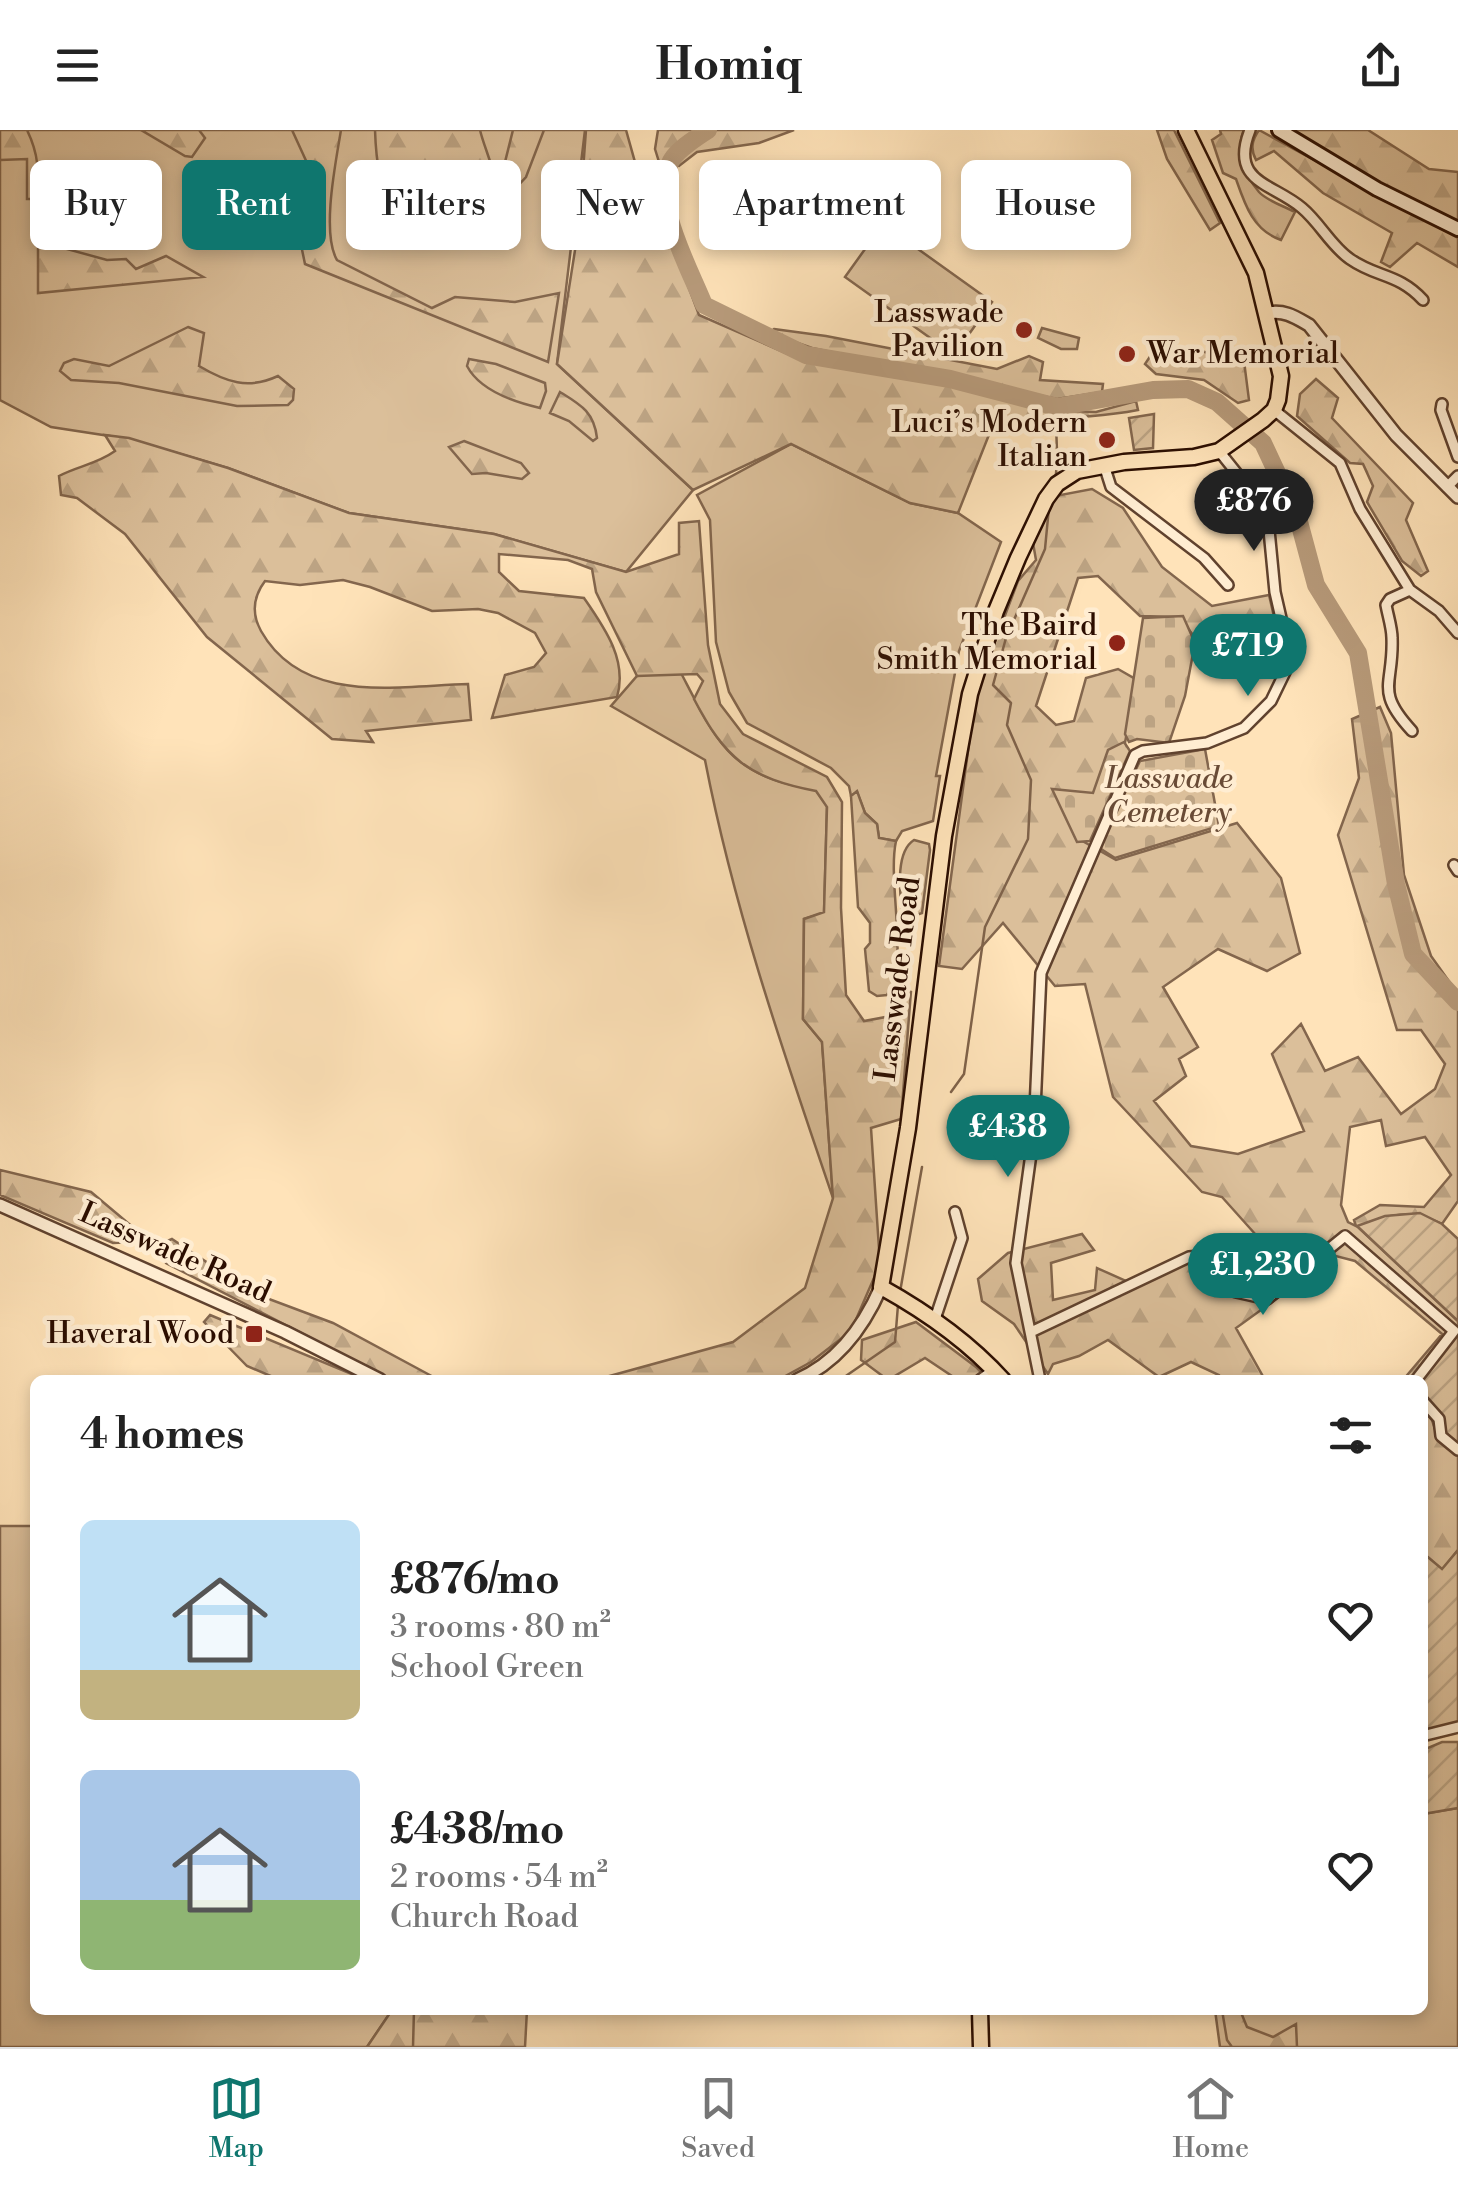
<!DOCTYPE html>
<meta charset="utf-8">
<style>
:root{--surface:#fff;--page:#f6f6f6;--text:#222;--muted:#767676;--line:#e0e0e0;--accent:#0f766e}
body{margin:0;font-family:"Libre Bodoni",serif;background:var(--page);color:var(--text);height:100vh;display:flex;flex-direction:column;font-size:38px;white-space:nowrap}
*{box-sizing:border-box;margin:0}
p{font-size:32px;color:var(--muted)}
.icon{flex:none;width:55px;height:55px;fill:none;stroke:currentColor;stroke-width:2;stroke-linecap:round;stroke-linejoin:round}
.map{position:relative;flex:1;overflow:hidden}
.details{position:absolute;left:30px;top:1245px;width:1398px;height:640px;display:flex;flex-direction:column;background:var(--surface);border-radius:15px;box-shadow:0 5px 15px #0003}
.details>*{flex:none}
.top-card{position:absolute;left:30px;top:30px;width:1400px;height:90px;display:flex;gap:20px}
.price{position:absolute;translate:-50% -85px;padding:0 22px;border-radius:35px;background:var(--accent);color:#fff;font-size:32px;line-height:65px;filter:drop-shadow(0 2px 5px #0008)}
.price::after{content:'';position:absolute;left:50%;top:60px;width:30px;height:22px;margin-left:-15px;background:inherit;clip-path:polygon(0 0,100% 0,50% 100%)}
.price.selected{background:#222;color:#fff}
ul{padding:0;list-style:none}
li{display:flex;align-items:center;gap:30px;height:250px;padding:0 50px}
li span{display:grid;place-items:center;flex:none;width:280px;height:200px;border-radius:15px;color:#555}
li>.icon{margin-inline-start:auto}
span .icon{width:120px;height:120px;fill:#fffc;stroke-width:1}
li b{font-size:42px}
h2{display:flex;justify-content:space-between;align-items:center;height:120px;padding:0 50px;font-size:42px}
.tag{padding:0 35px;border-radius:15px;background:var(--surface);box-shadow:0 5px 15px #0003;font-size:35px;line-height:90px}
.tag.selected{background:var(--accent);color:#fff}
header{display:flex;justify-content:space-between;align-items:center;height:130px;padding:0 50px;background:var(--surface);font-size:45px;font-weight:800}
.tabs{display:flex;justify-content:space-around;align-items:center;height:140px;border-top:2px solid var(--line);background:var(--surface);font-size:28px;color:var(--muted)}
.tabs a{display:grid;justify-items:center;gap:5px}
.tabs .selected{color:var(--accent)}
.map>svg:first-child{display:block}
.green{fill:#dbbf9a;stroke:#83664d;stroke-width:2.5}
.forest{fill:url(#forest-firs);stroke:#83664d;stroke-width:2.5;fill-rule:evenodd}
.cemetery{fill:url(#cemetery-stones);stroke:#83664d;stroke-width:2.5}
.garden{fill:url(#garden-furrows);stroke:#83664d;stroke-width:2.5}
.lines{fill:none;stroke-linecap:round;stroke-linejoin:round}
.stream{stroke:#7f6249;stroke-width:2.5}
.river{stroke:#b79a7a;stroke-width:18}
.minor-casing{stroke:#60422e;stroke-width:14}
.tertiary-casing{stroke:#60422e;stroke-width:16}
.secondary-casing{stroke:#2b0d00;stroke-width:18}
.primary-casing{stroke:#2b0d00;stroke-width:19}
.minor{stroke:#ffedd2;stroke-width:9}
.tertiary{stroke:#ffedd2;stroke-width:11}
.secondary{stroke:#ffedd2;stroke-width:12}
.primary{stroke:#ffe3b9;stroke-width:14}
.poi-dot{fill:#8f2418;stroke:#ffedd2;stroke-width:4}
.labels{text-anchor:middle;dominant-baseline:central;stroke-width:9;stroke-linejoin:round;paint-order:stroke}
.poi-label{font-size:30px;fill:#2b0d00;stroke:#ffedd2;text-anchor:end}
.park-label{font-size:30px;font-style:italic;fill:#694b36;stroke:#ffedd2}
.street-label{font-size:30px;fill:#2b0d00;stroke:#ffedd2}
</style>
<header><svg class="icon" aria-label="menu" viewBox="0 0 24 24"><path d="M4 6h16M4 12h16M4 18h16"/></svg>Homiq<svg class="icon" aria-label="share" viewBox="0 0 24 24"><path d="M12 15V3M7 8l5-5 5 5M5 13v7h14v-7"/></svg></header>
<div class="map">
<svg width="1458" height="1917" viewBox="0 0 1458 1917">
<defs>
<pattern id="forest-firs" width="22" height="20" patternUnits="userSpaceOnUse" patternTransform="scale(2.5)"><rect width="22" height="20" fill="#dbbf9a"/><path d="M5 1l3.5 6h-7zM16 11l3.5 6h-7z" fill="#bca383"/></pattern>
<pattern id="cemetery-stones" width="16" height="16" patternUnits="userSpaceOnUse" patternTransform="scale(2.5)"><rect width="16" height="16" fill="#dbbf9a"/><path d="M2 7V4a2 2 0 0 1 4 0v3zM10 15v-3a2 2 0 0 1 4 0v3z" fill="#bca383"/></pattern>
<pattern id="garden-furrows" width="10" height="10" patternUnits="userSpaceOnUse" patternTransform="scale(2.5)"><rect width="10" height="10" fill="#dbbf9a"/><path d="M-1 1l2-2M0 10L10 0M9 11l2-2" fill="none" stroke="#bca383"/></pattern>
</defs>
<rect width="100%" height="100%" fill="#ffe3b9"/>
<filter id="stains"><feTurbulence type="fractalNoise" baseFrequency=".002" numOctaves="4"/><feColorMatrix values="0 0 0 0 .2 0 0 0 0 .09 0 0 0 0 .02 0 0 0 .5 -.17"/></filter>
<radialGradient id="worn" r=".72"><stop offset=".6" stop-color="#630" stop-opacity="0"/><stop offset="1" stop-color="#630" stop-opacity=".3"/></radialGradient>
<path class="green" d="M0,0H585L557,234L693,360L626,442L494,404L349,383L228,338L129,309L51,297L0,270Z
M883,94L992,172L954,225L845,147Z
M1042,198L1079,208L1077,219H1061L1038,208Z
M791,314L910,373L958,383L1001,412L959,521L936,646H940L933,691L902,701L896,711L879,708L877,694L865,683L857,662L851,666L849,656L831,638L747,593L729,562L716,512L710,390L697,365Z
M657,543H681C719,616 730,645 816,660L827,676L824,783L804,789L803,889L822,912L833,1068C784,924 734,780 705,630L611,576L637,546Z
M914,710L929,714L930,720L922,783L913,786L903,798C902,774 892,724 914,710Z
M0,1396H35V1880H392L367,1917H0Z
M1458,1678V1917H1220L1215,1880H1422L1423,1684Z"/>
<path class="forest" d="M0,0H27C39,25 39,41 36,69H27V29L0,30Z
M141,0H199L205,8L192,27L185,26Z
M292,0H341C336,31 321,103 337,130L432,178L455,167L515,172L559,163L548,232L305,134L300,110L308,35Z
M375,0H480C485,22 502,52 494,75C481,110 443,120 413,103C406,100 399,96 395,89C380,61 376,31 375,0Z
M513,0H544L526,47L511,63L504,61L501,48Z
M586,0H626L635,32L644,41L659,32L655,19L658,0H794L759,13L697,22L679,36L659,32C658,85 681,136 699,185L804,231L943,253L1042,280L1096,282L1136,271L1138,280C1090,289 1042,288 994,292L958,383L910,373L791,314L693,360L557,234L579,95Z
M1157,0H1174L1220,93L1210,100L1167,29Z
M1220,0H1244C1235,21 1244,44 1259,62C1267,71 1284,76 1295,82L1281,110C1253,100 1245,75 1236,49L1223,43L1212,10L1221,4Z
M1259,0L1458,108V137L1417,113L1390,137L1381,132L1392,103L1323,63L1274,21L1256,30C1250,19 1252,10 1259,0Z
M1292,0H1368L1429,39L1458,42V92L1384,56Z
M38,111L107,130L126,129L136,139L166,126L203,147L38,163Z
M188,197L204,203L199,236C226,252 248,260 278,246L294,259L293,270L288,275L237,276L119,253L71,250L60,241L64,233L74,229L109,236Z
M774,199L826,206L997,239L1029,226L1043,232L1040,250L1103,254L1102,262L1057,269L812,218L769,203Z
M1196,220L1244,231L1249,270L1238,273L1204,250L1156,244L1145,234L1151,225L1182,228Z
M469,229L496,234L545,253L546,261L540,278C514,272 480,261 467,236Z
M1316,249L1338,268L1332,288L1413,373L1406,390L1428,441L1421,446L1402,431L1367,372L1373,356L1363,334L1350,333L1297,286L1300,264Z
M560,262C581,275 594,282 597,308L593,311L569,291L550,283Z
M105,305L129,308L228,338L349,383L494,404L626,442L679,424V393L699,391L708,515L720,574L743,604L827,647L842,672L841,778L846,865L864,891L896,885L911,861L901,989L871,998L880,1134L851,1201L811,1232L778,1250H595L733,1212L805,1158L833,1068L822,912L803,889L804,789L824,782L827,677L816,661C749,648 725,629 694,569L703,551L697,544L637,546L596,462L592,439L568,430L499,424V442L519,461L584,468C604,497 628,530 617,567L492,588L505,545L534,537L546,523L535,503L498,483L478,479L432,481L370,457L343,450L300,455L265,451C253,467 251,483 261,501C303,575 395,556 468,554L471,590L366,601L373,612L332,609L207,507L125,404L77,368L61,365L59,346C78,336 97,334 115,321Z
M464,311L521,333L529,343L522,349L486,343L472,344L449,317Z
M1092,359L1123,378L1162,437L1212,476L1269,465L1278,504L1248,541L1233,532L1219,500L1193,505L1179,487L1140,486L1098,446L1078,448L1036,576L1056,595L1074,591L1086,548L1118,539L1137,550L1123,623L1079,709L1116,730L1237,693L1281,748L1300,823L1267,841L1218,819L1163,857L1198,917L1179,929L1186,946L1154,971L1191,1016L1238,1024L1304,1001L1272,924L1301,894L1325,941L1358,927L1401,984L1435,959L1445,934L1421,900H1397L1338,705L1359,648L1352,589L1380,577L1391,603L1404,745L1431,826L1458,864V1071L1442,1094C1411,1079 1389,1083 1358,1097L1458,1191V1203L1422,1250H1403L1442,1204L1355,1131L1336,1126L1236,1198L1265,1250H1220L1219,1245L1191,1232L1159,1247L1108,1210L1079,1226L1053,1234L1048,1244L1014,1194L982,1171L978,1149L1008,1123L1082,1104L1094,1120L1051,1133L1053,1170L1095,1160L1097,1138L1128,1152L1187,1127L1202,1137L1222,1121L1256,1105L1222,1067L1202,1062L1113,967L1085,854L1055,856L1003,793L962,839L939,836L976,562L1018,451L1036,430L1033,413L1055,366ZM1381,990L1386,1016L1425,1007L1451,1045L1424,1077L1380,1075L1354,1090L1356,1096L1348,1092L1341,1075L1350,997Z
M857,661L865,683L877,694L879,708L896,711C887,753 910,834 887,865L877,866L869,861L865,819L870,813V793L858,777L851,666Z
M0,1040L91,1062L134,1098L133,1112L113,1113L0,1065Z
M172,1109L253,1163L333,1193L439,1250H392L166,1133L158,1115Z
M210,1185L359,1247L363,1250H280L247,1236L204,1192Z
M916,1192L976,1237L988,1250H958L925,1228L888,1250L861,1230L862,1210Z
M1423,1280L1432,1290L1438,1308L1458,1325V1420L1442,1440L1423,1423Z
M392,1880H527L525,1917H367Z
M1222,1880H1240L1247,1897L1273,1907L1296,1894L1297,1917H1232L1227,1910Z"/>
<path class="cemetery" d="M1183,486L1195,513L1185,566L1169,613L1137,609L1129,612L1125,604L1143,488Z
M1124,612L1130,621L1090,711L1077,712L1052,659L1093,663L1108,620Z
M1205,619L1219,696L1115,728L1098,717L1140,631Z"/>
<path class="garden" d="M1154,284L1153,318L1134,320L1129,288Z
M1420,1083L1442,1094L1458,1109V1191L1357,1096L1385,1086Z
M1458,1203V1315L1444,1302L1441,1286L1422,1261V1250Z
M1458,1420V1592L1423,1601V1423L1442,1439Z
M1442,1612H1458V1678L1423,1684V1620Z"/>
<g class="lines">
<path class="stream" d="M1055,350C1060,326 1054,302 1057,277
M951,962L964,944L985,797L1028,709L1031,650L1007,595L1011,573L993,555L1006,508L1045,419L1049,377
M900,1162L922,1037
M840,1250L895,1212L898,1175
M413,1917L414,1880"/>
<path class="river" d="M708,0C696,8 678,19 671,31C650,69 689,137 704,175L806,225L950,249L1057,277L1153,260L1188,259L1217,272L1263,313L1298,388L1316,455L1358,523L1396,754L1413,824L1458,872"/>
<g class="minor-casing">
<path id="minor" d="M1250,0C1229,53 1273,53 1302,78C1320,93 1331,116 1350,129C1377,148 1398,143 1423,170
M1442,274L1441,280L1458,327
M1274,280L1340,333L1360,379L1410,460L1439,481L1458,503
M1104,335L1111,357L1204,428L1228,455
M1447,357L1458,346
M1410,460L1390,469L1386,475C1388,486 1392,498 1392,508C1394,555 1374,560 1412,601
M1454,735L1458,741
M935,1189L962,1108L955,1082
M1031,1202L1189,1127L1200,1126L1236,1162L1267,1169L1345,1106L1454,1201L1416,1250
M980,1250L994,1240
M1040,1250L1016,1133L1034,1002L1041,843L1135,625L1143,621L1207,613L1244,598L1271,571L1286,540L1289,523L1275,462L1269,400L1239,346L1219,321
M1422,1270L1439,1289L1441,1306L1458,1320
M1422,1606L1458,1597"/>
</g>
<g class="tertiary-casing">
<path id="tertiary" d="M1268,183C1285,180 1295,187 1309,195L1396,305L1458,367
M0,1075L285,1202L380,1250
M797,1250C839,1232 864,1196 881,1157"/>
</g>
<g class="secondary-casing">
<path id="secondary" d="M1279,0L1377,59L1458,99"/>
</g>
<g class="primary-casing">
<path id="primary" d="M1003,1250C968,1211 926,1182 881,1157L908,998L944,706L970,564L996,481L1018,428L1046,369L1057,354L1077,341L1124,332L1194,327L1219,321L1263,290L1274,280L1278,270L1281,246L1256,143L1186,0
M980,1880L981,1917"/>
</g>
<use href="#minor" class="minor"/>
<use href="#tertiary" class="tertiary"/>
<use href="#secondary" class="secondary"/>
<use href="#primary" class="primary"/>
</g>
<g class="poi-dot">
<circle cx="1024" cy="200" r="10"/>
<circle cx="1127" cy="224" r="10"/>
<circle cx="1107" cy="310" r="10"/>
<circle cx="1117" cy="513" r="10"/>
<rect x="244" y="1194" width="20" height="20" rx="5"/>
</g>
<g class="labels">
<g class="poi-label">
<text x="1004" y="183">Lasswade<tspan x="1004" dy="34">Pavilion</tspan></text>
<text x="1147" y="224" text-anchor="start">War Memorial</text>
<text x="1087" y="293">Luci’s Modern<tspan x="1087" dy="34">Italian</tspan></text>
<text x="1097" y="496">The Baird<tspan x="1097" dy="34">Smith Memorial</tspan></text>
<text x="234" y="1204">Haveral Wood</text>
</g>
<g class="park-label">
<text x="1169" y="649">Lasswade<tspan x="1169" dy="34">Cemetery</tspan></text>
</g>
<g class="street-label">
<text transform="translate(898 849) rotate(-83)">Lasswade Road</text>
<text transform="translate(175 1123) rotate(24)">Lasswade Road</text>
</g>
</g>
<rect width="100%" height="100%" filter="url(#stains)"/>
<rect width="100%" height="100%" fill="url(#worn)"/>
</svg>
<b class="price selected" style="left:1254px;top:424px">£876</b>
<b class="price" style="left:1248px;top:569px">£719</b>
<b class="price" style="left:1008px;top:1050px">£438</b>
<b class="price" style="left:1263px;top:1188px">£1,230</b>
<div class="top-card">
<a class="tag">Buy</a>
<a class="tag selected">Rent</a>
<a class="tag">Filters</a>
<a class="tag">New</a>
<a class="tag">Apartment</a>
<a class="tag">House</a>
</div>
<section class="details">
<h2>4 homes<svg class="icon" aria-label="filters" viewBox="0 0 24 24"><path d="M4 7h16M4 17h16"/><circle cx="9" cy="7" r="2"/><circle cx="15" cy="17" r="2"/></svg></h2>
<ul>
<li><span style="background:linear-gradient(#bfe0f5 75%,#c2b280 0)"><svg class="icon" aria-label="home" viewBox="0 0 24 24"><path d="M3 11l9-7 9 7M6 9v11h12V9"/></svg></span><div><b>£876/mo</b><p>3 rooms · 80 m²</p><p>School Green</p></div><svg class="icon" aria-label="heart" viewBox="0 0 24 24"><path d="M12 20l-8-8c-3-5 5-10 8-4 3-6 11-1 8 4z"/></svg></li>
<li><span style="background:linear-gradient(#a9c7e8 65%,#8fb573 0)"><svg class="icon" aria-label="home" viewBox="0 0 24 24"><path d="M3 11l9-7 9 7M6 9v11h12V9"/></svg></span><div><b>£438/mo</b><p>2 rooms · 54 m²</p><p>Church Road</p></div><svg class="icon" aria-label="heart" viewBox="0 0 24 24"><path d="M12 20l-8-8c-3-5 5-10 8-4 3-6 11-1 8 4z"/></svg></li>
</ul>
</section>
</div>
<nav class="tabs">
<a class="selected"><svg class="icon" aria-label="map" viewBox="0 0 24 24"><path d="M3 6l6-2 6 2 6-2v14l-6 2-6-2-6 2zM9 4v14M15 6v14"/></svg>Map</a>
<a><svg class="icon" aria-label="saved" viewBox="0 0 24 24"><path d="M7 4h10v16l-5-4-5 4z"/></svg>Saved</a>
<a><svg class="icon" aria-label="home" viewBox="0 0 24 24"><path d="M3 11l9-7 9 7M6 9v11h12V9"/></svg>Home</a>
</nav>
